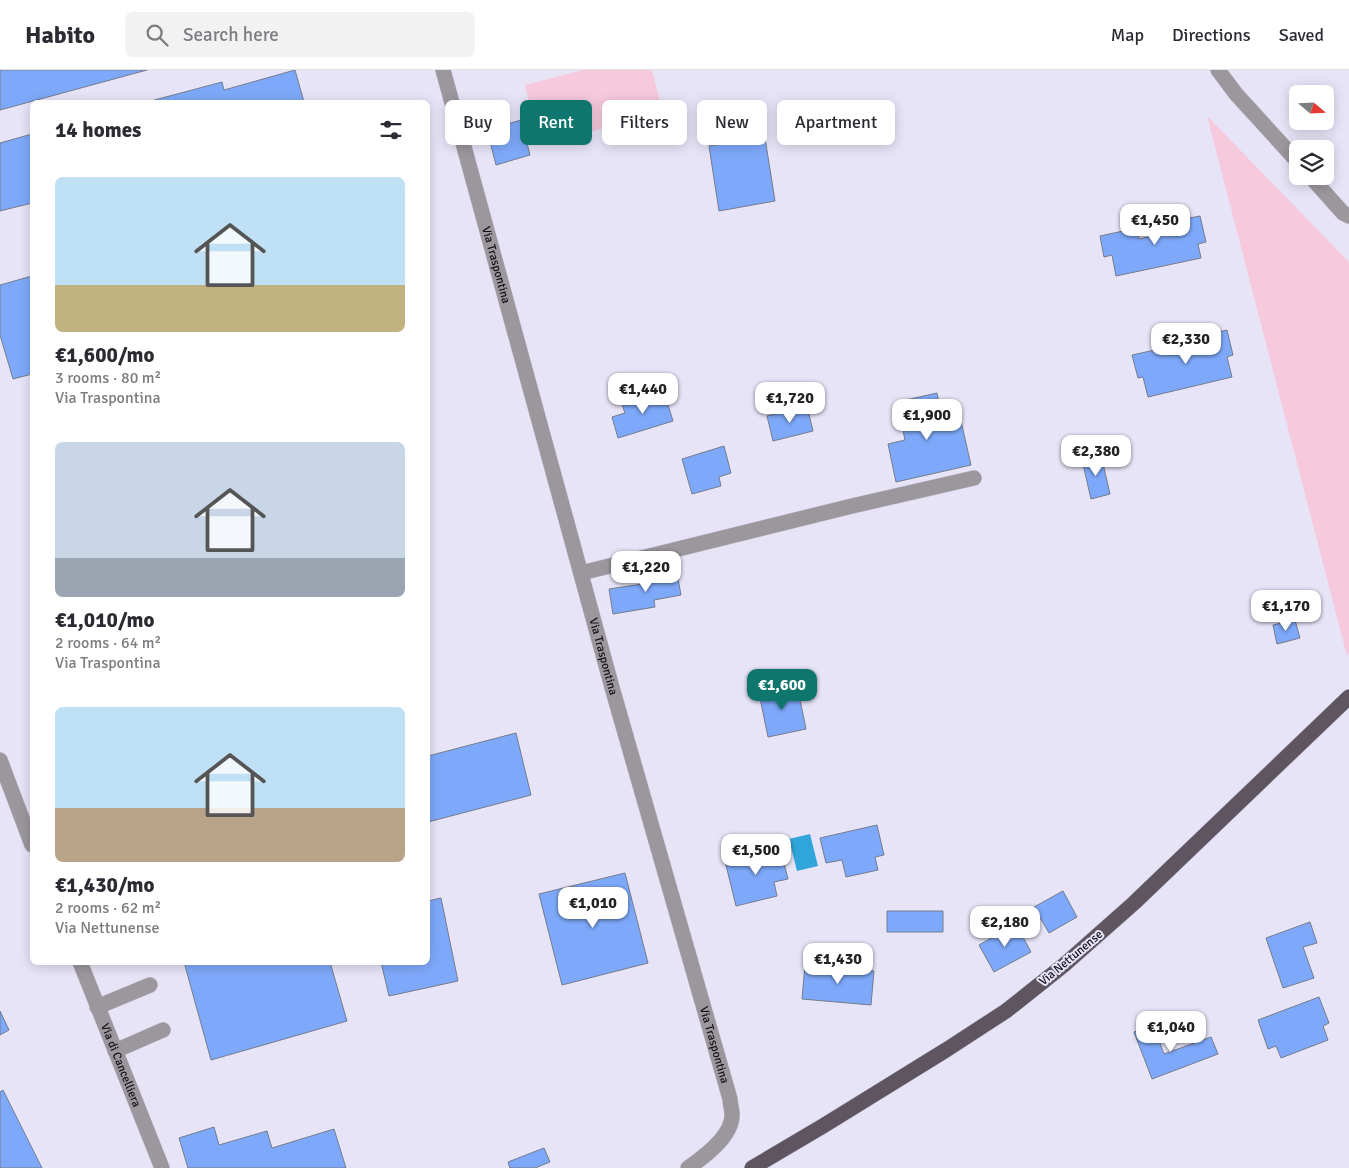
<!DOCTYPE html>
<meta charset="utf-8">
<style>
:root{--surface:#fff;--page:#f2f2f3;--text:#2b2b33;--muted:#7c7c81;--line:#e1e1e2;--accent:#0f766e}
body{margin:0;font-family:Signika,sans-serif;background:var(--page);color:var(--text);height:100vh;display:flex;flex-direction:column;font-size:19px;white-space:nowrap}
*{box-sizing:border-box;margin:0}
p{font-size:16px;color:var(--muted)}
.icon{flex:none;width:28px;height:28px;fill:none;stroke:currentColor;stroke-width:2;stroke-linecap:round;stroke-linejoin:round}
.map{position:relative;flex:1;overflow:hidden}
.panel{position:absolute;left:30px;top:30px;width:400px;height:865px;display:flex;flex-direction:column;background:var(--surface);border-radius:8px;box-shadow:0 2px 12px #0003}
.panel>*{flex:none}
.guide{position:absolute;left:445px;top:30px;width:475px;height:45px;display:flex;gap:10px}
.needle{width:32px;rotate:109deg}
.controls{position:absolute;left:1289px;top:15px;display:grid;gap:10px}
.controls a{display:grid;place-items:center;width:45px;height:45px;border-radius:8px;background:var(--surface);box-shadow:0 2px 12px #0003;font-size:25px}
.price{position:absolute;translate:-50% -42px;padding:0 11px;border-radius:10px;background:#fff;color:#222;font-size:16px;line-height:32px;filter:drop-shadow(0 1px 2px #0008)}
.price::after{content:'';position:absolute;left:50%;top:30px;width:15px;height:11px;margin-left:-8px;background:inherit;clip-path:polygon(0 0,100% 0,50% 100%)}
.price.selected{background:var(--accent);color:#fff}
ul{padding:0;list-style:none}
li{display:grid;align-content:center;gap:10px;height:265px;padding:0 25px}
li span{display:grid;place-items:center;height:155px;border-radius:8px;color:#555}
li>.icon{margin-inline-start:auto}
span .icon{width:90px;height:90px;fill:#fffc;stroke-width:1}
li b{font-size:21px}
h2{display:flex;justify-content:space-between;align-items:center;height:60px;padding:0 25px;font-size:21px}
.pill{padding:0 18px;border-radius:8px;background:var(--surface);box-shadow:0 2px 12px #0003;font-size:18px;line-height:45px}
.pill.selected{background:var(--accent);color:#fff}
header{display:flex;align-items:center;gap:30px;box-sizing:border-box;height:70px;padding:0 25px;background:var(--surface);border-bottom:1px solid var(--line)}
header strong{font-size:24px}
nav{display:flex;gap:28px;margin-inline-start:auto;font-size:18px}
.search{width:350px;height:45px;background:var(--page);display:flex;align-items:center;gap:12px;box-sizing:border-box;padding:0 18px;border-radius:8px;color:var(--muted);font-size:19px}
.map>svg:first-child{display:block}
.green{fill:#f6c9dd}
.water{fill:#2fa5da}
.building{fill:#7ea9fa;stroke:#747c8c}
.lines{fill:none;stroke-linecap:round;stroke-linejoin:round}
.minor-casing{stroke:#c5c2d4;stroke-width:16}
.major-casing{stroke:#c5c2d4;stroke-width:16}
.minor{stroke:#9c969d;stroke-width:15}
.major{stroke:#5e5560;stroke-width:15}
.labels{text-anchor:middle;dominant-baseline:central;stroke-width:4;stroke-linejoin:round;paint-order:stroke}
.street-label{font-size:12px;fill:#131218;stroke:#e7e4f8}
</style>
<header>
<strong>Habito</strong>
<div class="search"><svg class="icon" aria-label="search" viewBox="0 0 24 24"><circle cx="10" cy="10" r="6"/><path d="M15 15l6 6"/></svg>Search here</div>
<nav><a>Map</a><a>Directions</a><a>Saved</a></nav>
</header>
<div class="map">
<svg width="1349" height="1098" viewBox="0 0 1349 1098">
<rect width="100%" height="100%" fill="#e7e4f8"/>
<path class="green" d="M583,0H652L663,43L540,75L525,15Z
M1207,46L1349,192V583L1347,586Z"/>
<path class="water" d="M810,764L818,796L797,801L789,769Z"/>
<path class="building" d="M0,0H147L0,40Z
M295,0L304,32H147L222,12L224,20Z
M521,50L530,85L496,95L487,60Z
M32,64V133L0,141V73Z
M765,68L775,131L719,141L709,76Z
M1200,146L1206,172L1198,174L1201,188L1116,206L1112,185L1104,187L1100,166L1137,158L1139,169L1162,164L1160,154Z
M32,206V304L13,309L0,265V215Z
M1227,260L1233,285L1227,287L1232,307L1148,327L1143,307L1138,308L1132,285L1169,277L1171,285L1192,281L1189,269Z
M664,322L673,351L618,368L612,347L625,343L622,334Z
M937,323L944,355L961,351L971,395L896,412L888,374L905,370L897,332Z
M807,336L813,361L773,371L767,346Z
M724,376L731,403L719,407L721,416L692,424L682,389Z
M1101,385L1110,424L1091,429L1082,390Z
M676,497L681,525L654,530L655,537L613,544L609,519L656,512L655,501Z
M1295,550L1300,568L1277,574L1273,555Z
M797,615L806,659L768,667L759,623Z
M516,663L531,725L428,752V686Z
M877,755L884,785L875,787L878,800L846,807L842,790L826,793L820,768Z
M780,778L788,809L774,812L777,826L736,836L725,791Z
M625,803L648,893L562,915L539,824Z
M1063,821L1077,847L1049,863L1034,837Z
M441,828L458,911L389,926L381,892H428V831Z
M887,841H943V862H887Z
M1310,852L1317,873L1303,877L1314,908L1283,918L1266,868Z
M1016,854L1031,882L994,902L979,875Z
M184,892H330L347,951L211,990Z
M805,895L874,901L871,935L802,929Z
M1319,927L1329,953L1323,956L1328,970L1281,988L1276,976L1268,979L1258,950Z
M0,941L9,960L0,965Z
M1153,955L1164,984L1211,967L1218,984L1152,1009L1134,962Z
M3,1020L42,1098H0V1022Z
M214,1057L219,1075L267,1061L272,1078L334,1059L346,1098H188L179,1068Z
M544,1078L550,1092L535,1098H510L508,1092Z"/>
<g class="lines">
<g class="minor-casing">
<g id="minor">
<path id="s1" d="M443,0L613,621L730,1029C730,1034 732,1039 732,1044C733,1066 704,1087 688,1098"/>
<path d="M1218,0L1236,24L1298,92"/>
<path d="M1310,106L1343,143L1349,146"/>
<path d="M581,503L852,436L974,408"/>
<path d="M0,690L32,775"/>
<path id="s2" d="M80,892L162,1098"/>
<path d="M97,937L150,915"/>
<path d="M115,981L163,960"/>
</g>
</g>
<g class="major-casing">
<path id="major" d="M752,1098L823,1056L946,980L1006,941L1030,922L1064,895L1134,833L1349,627"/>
</g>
<use href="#minor" class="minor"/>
<use href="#major" class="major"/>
</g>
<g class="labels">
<g class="street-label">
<text stroke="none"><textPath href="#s1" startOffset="202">Via Traspontina</textPath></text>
<text stroke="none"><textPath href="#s1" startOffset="608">Via Traspontina</textPath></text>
<text transform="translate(1071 888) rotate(-40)">Via Nettunense</text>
<text stroke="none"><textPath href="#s1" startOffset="1012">Via Traspontina</textPath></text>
<text stroke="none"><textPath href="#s2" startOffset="111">Via di Cancelliera</textPath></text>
</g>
</g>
</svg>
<div class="controls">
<a><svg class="needle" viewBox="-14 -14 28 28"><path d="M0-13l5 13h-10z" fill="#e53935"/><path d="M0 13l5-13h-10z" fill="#7c7c81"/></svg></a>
<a><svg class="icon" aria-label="layers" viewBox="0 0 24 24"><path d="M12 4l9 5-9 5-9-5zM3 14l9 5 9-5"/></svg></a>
</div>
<b class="price" style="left:1155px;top:176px">€1,450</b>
<b class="price" style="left:1186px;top:295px">€2,330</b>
<b class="price" style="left:643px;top:345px">€1,440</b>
<b class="price" style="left:790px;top:354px">€1,720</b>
<b class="price" style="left:927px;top:371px">€1,900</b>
<b class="price" style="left:1096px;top:407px">€2,380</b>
<b class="price" style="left:646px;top:523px">€1,220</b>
<b class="price" style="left:1286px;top:562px">€1,170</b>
<b class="price selected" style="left:782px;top:641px">€1,600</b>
<b class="price" style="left:756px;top:806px">€1,500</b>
<b class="price" style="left:593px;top:859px">€1,010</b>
<b class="price" style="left:1005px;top:878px">€2,180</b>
<b class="price" style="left:838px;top:915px">€1,430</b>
<b class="price" style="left:1171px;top:983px">€1,040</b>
<div class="guide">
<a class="pill">Buy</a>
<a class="pill selected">Rent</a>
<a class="pill">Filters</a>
<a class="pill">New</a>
<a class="pill">Apartment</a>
</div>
<section class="panel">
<h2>14 homes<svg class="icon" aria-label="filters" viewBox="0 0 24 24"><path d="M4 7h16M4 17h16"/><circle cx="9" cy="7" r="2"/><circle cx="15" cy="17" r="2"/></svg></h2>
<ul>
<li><span style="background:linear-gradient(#bfe0f5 70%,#c2b280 0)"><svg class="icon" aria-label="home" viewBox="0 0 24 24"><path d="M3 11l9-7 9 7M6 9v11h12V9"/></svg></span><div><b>€1,600/mo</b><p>3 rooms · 80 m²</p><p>Via Traspontina</p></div></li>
<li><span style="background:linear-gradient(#c9d6e8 75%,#9aa5b1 0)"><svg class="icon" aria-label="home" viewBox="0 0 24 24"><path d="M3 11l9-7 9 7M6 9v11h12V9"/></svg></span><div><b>€1,010/mo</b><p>2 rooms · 64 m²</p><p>Via Traspontina</p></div></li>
<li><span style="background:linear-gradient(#bfe0f5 65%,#b9a48a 0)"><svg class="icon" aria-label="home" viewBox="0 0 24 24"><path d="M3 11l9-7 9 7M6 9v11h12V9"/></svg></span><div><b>€1,430/mo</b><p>2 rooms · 62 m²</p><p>Via Nettunense</p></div></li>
</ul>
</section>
</div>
